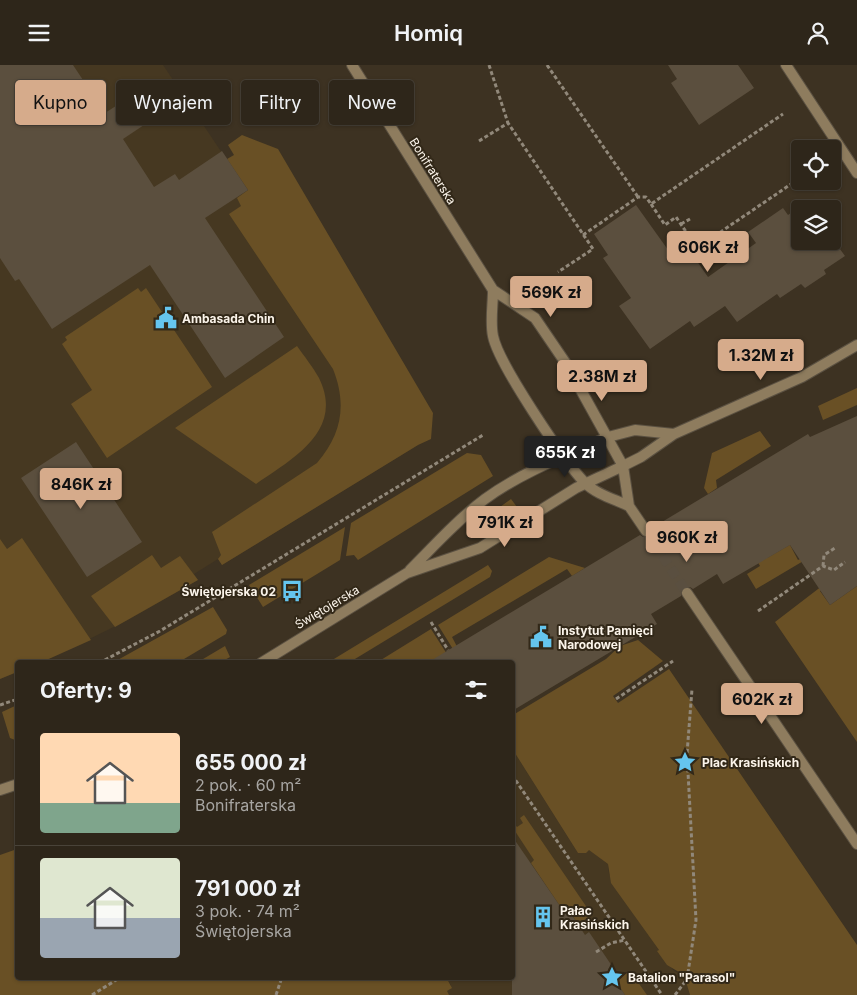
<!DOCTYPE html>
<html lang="pl">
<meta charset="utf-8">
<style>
:root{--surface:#2e261a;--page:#362e23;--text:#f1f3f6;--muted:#a7a5a2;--line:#494339;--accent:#d6ab8b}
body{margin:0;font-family:Inter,sans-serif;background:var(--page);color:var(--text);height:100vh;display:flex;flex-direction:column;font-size:19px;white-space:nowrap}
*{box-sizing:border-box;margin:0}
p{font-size:16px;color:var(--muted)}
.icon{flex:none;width:28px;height:28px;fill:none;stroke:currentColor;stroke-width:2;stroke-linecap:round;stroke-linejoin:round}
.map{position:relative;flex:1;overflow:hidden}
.side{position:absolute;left:15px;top:595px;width:500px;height:320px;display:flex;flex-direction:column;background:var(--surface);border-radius:5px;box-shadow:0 1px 4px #0004,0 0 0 1px var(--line)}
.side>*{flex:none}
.hud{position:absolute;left:15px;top:15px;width:500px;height:45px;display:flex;gap:10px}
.buttons{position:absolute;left:791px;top:75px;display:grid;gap:10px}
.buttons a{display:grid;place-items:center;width:50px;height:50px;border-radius:5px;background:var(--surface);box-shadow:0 1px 4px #0004,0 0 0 1px var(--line);font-size:25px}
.price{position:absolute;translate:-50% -42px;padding:0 11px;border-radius:5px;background:var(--accent);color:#111;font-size:16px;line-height:32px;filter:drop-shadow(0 1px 2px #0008)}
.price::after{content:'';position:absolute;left:50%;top:30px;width:15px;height:11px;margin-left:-8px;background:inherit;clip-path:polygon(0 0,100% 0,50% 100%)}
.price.current{background:#222;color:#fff}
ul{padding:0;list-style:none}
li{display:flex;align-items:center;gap:15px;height:125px;padding:0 25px}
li+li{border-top:1px solid var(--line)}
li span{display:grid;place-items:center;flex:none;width:140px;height:100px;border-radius:5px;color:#555}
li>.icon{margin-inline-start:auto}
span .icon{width:60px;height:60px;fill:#fffc;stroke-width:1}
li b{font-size:21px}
h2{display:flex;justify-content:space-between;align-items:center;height:60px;padding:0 25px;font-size:21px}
.pill{padding:0 18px;border-radius:5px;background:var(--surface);box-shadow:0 1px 4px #0004,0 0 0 1px var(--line);font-size:18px;line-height:45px}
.pill.current{background:var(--accent);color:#111}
header{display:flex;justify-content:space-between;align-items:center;height:65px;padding:0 25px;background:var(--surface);font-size:22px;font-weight:600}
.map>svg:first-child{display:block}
.built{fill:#463821}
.green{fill:#695025}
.building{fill:#5b4f3e}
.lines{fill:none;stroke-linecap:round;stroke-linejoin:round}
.tertiary-tunnel{stroke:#5a4f40;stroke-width:10;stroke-dasharray:10 5;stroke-linecap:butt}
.minor-casing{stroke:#5b5142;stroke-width:12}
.tertiary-casing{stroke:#5b5142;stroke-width:12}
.path{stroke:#91887a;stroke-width:3;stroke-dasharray:4 2.5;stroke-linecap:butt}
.minor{stroke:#8e7c5e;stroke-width:10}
.tertiary{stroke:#8e7c5e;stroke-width:10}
.labels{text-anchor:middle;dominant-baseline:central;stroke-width:4;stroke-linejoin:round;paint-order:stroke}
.street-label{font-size:12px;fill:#fbf4ea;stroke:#322818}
.poi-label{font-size:12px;font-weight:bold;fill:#fbf4ea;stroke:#322818;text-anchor:start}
</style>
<header><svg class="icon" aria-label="menu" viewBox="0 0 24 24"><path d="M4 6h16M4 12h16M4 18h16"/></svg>Homiq<svg class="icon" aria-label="person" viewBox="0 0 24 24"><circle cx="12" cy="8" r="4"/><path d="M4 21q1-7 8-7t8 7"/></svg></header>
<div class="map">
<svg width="857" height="930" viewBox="0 0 857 930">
<rect width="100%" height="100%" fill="#3d3222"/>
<path class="built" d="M0,0H163L418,380L222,500L218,494L194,509L198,515L128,555L42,597L18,598L17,607L0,614Z
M513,685L578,788L589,784L608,799L609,809L621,831L659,885L658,886L674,906L684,910L690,930H449L446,926L450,924L451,920L446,913L512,912Z"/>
<path class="green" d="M242,70L278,84L433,348L431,374L418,380L222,500L218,494L221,490L212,467L317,398C342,369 347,339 333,304L229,149L241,141L237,133L248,125L227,94L234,90L228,80Z
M138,223L141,227L146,223L212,322L107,393L71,339L92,325L62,279L67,275L65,272Z
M297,281C304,291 313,302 319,313C345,366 292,394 256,419L175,363Z
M857,323V340L823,355L818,341Z
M760,366L771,381L716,415L717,423L708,429L704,423L712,388Z
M467,388L481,390L493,411L358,495L354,490L346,491L351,458Z
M511,434L517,442L476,467L472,466V462Z
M345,462L340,495L263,542L249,520Z
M821,462L790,480L798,495L832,479L756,524L747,509L760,501L753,488L767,493Z
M22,473L91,575L42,597L18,598L17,607L0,614V474L7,484Z
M152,490L161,503L180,491L198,515L115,562L91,531Z
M549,492L585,503L572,511L567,504L452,572L465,597H461L438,560Z
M488,500L492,506L490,512L350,597H329Z
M848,501L820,526L830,540L857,521V677L775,557Z
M213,542L227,565L226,569L179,597H114Z
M431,564L452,597L376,598Z
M638,575L663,596L613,631L618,638L669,604L857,880V930H690L684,910L667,900L657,886L659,885L611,818L608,799L589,785L586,788H578L513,685V650L606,594L620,581Z
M225,581L230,592L221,597H198Z
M17,640V674L15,675L10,673L2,647Z
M524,750L592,850L578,859L566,841L562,844L531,798L534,795L513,763L512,756L517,762L523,758L520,753Z
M17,784L18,912H446L452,923L447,926L449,930H0V790Z
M630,906L647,930H625L615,915Z"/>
<path class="building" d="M0,0H73L105,48L139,26L156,52L123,74L154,122L175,109L179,115L222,86L248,125L205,153L284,272L225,313L150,200L52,264L19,214L15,216L0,193Z
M668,0H738L754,23L699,60L671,18L677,14Z
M807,136L812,144H800V176H832V173L845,191L824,205L826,209L805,223L801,219L780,233L777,229L737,257L725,241L694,262L690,256L650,284L619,241L631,233L603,193L608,190L594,169L636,140L671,189L685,179L708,212L756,178L748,167L783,143L788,150Z
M857,351V521L830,540L790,480L723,519L717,509L693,524L690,522H684L681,525V531L651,549L657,559L512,646V598H427L640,470L643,472H649L652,469V463L808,369L810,372Z
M76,377L142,477L87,512L21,413Z
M512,771L562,844L566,841L585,870L589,867L612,901L608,904L625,930H512Z"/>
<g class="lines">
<path class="tertiary-tunnel" d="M646,466L687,528"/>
<g class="minor-casing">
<path id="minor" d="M786,0L857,108
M608,372L635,365L674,369
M623,401L641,392L674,369L802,312L857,280"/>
</g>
<g class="tertiary-casing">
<path id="tertiary" d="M352,0L493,225L535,253L567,300L623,401L629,441L646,466
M493,225C493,240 490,257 493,271C498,298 564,396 585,418C596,429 614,434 629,441
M410,505C434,481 457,455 485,434C522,407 567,390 608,372
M687,528L857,779
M261,598L407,508L480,483L576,423L623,401
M0,725L18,719"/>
</g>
<path class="path" d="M489,0L508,58
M547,0L638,132
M479,76L508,58L593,184L558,207
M651,139L665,160L676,152L697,183L800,113
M681,159L690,154
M583,170L638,132H646L651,139L783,49
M823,501L824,490L835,483
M758,546L823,501L834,505L845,497
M431,557L448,585
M99,598L160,566L483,370
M616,634L673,596
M0,640L18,634
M512,710L662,930
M596,887L611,878L625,875
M92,930L121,912
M276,930L282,912
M675,930L687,914L696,855L687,689L692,624"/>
<use href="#minor" class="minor"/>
<use href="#tertiary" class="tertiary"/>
</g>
<defs>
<g id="civic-bare" transform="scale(1.725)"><path d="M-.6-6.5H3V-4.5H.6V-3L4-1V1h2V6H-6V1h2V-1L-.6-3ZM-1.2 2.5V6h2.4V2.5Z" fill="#65c5ee" stroke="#322818" stroke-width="2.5" paint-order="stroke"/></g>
<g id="bus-bare" transform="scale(1.725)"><path d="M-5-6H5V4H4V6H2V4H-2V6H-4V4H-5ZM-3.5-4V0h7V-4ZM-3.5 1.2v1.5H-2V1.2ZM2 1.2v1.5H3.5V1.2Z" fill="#65c5ee" stroke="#322818" stroke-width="2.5" paint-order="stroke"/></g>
<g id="sight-bare" transform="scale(1.725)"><path d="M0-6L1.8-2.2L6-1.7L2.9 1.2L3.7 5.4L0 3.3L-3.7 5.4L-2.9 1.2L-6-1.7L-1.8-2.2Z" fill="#65c5ee" stroke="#322818" stroke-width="2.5" paint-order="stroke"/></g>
<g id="building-bare" transform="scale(1.725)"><path d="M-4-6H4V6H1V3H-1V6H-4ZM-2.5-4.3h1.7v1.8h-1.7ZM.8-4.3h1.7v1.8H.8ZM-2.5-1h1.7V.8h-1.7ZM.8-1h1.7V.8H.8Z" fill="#65c5ee" stroke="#322818" stroke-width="2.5" paint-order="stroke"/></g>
</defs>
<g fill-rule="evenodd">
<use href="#civic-bare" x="166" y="253"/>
<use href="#bus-bare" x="292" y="526"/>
<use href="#civic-bare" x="541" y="572"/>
<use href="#sight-bare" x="685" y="697"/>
<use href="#building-bare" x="543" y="852"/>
<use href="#sight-bare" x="612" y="912"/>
</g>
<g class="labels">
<g class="street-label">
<text transform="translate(433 106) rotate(58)">Bonifraterska</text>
<text transform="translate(327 542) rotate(-31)">Świętojerska</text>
</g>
<g class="poi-label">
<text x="182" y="253">Ambasada Chin</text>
<text x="276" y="526" text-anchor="end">Świętojerska 02</text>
<text x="558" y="565">Instytut Pamięci<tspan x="558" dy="14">Narodowej</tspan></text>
<text x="702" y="697">Plac Krasińskich</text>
<text x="560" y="845">Pałac<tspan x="560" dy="14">Krasińskich</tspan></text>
<text x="628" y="912">Batalion "Parasol"</text>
</g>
</g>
</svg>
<div class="buttons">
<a><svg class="icon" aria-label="locate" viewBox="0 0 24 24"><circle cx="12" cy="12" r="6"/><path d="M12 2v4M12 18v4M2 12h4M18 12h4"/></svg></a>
<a><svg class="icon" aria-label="layers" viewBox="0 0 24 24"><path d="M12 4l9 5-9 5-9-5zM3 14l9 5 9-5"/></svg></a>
</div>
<b class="price" style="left:708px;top:208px">606K zł</b>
<b class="price" style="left:551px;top:253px">569K zł</b>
<b class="price" style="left:761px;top:316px">1.32M zł</b>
<b class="price" style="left:602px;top:337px">2.38M zł</b>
<b class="price current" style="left:565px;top:413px">655K zł</b>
<b class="price" style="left:81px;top:445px">846K zł</b>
<b class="price" style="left:505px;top:483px">791K zł</b>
<b class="price" style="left:687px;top:498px">960K zł</b>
<b class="price" style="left:762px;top:660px">602K zł</b>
<div class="hud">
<a class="pill current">Kupno</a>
<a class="pill">Wynajem</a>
<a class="pill">Filtry</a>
<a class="pill">Nowe</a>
</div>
<section class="side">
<h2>Oferty: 9<svg class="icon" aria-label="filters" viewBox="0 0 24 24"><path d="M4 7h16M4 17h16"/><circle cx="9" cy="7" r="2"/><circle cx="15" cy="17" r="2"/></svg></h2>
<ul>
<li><span style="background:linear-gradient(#ffd9b3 70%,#7fa58c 0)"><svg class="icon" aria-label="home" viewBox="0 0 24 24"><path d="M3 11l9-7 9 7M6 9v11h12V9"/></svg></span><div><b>655 000 zł</b><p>2 pok. · 60 m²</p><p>Bonifraterska</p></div></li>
<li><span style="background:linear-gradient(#dfe7d0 60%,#9aa5b1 0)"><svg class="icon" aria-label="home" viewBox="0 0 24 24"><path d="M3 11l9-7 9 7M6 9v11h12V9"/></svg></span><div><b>791 000 zł</b><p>3 pok. · 74 m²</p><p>Świętojerska</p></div></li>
</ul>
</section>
</div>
